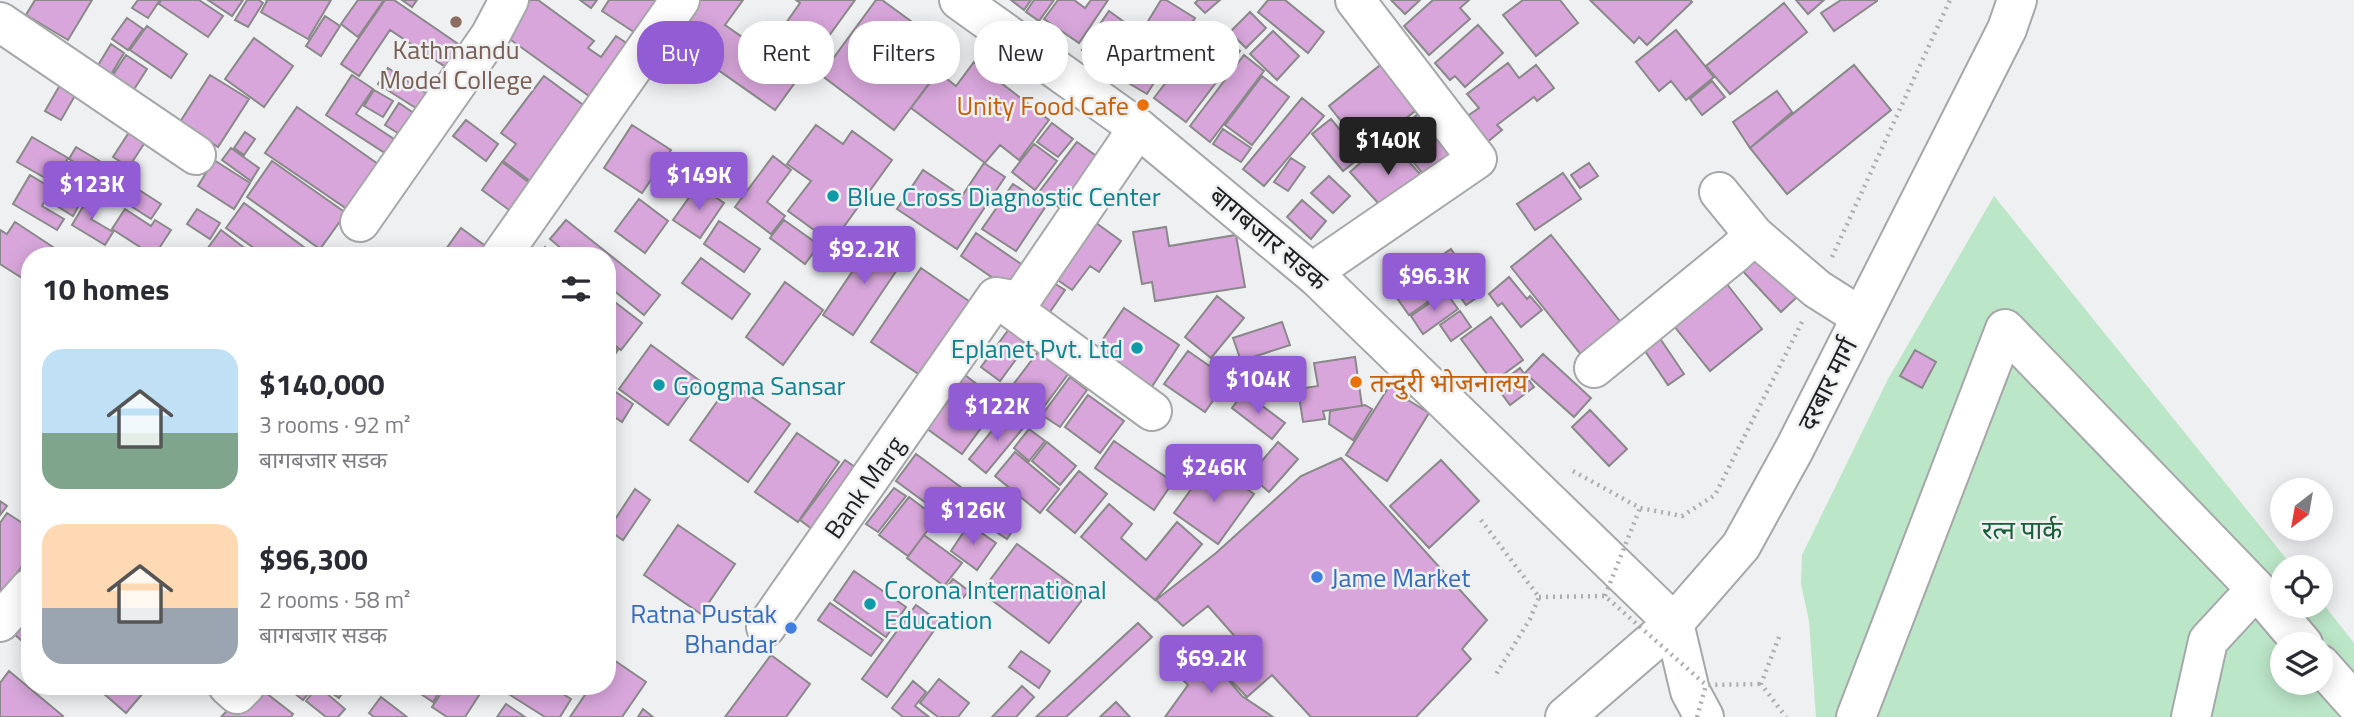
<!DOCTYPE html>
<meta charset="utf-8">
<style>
:root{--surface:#fff;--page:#f7f7f7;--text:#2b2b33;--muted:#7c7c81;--accent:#925cd4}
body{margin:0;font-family:"Titillium Web","Noto Sans Devanagari",sans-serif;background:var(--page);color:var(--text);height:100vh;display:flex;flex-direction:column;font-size:26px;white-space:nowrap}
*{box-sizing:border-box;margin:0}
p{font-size:23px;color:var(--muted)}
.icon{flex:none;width:38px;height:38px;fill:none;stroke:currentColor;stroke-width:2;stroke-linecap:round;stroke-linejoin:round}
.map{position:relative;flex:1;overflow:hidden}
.drawer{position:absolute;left:21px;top:247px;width:595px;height:448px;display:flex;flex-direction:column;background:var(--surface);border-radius:28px;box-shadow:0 4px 18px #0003}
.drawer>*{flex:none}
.guide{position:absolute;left:637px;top:21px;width:665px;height:63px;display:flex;gap:14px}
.needle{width:46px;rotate:211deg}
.controls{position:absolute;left:2270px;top:478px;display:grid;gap:14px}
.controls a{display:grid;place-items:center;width:63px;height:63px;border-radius:50%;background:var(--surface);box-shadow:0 4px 18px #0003;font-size:35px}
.price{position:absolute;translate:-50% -60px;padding:0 16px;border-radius:7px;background:var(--accent);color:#fff;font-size:23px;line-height:46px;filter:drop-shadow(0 2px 4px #0008)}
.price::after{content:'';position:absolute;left:50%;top:42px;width:21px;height:16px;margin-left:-10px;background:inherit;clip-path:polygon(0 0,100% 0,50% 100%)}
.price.on{background:#222;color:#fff}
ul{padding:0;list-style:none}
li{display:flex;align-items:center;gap:21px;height:175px;padding:0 21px}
li span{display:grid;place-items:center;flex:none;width:196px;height:140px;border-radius:21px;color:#555}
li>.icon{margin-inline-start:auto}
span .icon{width:84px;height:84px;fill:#fffc;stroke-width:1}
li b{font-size:30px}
h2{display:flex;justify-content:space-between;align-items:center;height:84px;padding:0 21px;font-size:30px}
.pill{padding:0 24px;border-radius:28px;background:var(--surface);box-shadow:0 4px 18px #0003;font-size:24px;line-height:63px}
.pill.on{background:var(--accent);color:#fff}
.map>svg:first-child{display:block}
.green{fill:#bce6c8;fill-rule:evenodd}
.building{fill:#d8a6db;stroke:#8a898a;stroke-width:2}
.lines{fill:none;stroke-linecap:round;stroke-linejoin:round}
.minor-casing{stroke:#a6a7a8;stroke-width:42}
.major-casing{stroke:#a6a7a8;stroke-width:42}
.path{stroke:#acadae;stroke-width:4.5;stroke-dasharray:2 5;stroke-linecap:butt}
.minor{stroke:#fff;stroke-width:38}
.major{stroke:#fff;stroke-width:38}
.path-bridge{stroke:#acadae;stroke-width:4.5;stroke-dasharray:2 5;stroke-linecap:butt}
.education-dot{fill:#8d6e63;stroke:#eff0f1;stroke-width:2.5}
.food-dot{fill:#e8710a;stroke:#eff0f1;stroke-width:2.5}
.culture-dot{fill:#0f9aa8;stroke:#eff0f1;stroke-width:2.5}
.shop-dot{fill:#3f7fe0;stroke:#eff0f1;stroke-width:2.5}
.labels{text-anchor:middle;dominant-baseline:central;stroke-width:5;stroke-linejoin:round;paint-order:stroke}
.education-label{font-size:26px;fill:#785e54;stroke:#eff0f1}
.food-label{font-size:26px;fill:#c56008;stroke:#eff0f1;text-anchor:end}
.culture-label{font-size:26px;fill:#0d838f;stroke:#eff0f1;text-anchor:start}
.street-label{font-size:26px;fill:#1f2020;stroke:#eff0f1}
.park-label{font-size:26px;fill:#176037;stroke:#eff0f1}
.shop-label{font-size:26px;fill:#366cbe;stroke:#eff0f1;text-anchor:start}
</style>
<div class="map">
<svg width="2354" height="717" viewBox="0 0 2354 717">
<rect width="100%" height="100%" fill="#eff0f1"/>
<path class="green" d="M1994,196L2293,567H2282V606H2320L2321,601L2354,643V717H1816L1809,621L1801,584L1802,555L1888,379ZM2282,644H2320V682H2282Z"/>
<path class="building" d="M35,0H92L68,40L26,15Z
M138,0H160L148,18L132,8Z
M161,0H199L223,16L208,37L159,4Z
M208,0H243L232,16Z
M247,0H259L263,3L248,27L235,20Z
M266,0H331L308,39L261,12L267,1Z
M358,0H384L358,37L341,24Z
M385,0H394L467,50L453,72L390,30L359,76L341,64Z
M402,0H417L412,7Z
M530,0H538L594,41L588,48L601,57L616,36L634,48L596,101L504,35Z
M580,0H597L591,8Z
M609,0H674L646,40L602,11Z
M687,0H743L725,25L765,53L800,3L796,0H855L775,110L664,32Z
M876,0H882L953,52L894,130L821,75Z
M1011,0H1031L1024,10Z
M1034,0H1054L1039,21L1026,12Z
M1058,0H1074L1085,8L1091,0H1108L1079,43L1044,19Z
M1161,0H1166L1195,18L1171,56L1139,36Z
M1198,0H1220L1205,13L1195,3Z
M1268,0H1285L1324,32L1308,53L1258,12Z
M1391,0H1420L1405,14Z
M1433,0H1469L1460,8L1470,19L1429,55L1404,26Z
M1523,0H1560L1578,23L1536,56L1503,15Z
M1590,0H1690L1692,2L1647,45L1639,37L1634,43Z
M1796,0H1824L1808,14Z
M1841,0H1877V1L1834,31L1821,13Z
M1784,3L1807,32L1730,94L1706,66Z
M1109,11L1134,29L1107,67L1082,50Z
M1250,12L1266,28L1246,48L1230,32Z
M325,16L340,26L321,56L306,46Z
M127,18L143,29L128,50L112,39Z
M1478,25L1503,53L1465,87L1455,76L1450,80L1435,63Z
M147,26L187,54L171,78L130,50Z
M1208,27L1240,51L1186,122L1154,98Z
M1676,30L1714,77L1686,100L1671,81L1659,91L1636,62Z
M1273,31L1299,56L1277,80L1250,54Z
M254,38L293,66L264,107L225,79Z
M1134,38L1147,46L1126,80L1113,72Z
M111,44L124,53L110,76L97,67Z
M1151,50L1168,60L1147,94L1130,84Z
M126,55L147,69L133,91L111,78Z
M1244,55L1264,71L1210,142L1190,126Z
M974,62L1049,120L1019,160L1000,145L985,163L911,108L938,72L956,86Z
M1384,62L1420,107L1365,151L1329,106Z
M1508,63L1519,78L1536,65L1554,88L1537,101L1534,97L1497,125L1502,130L1485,144L1466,117L1479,108L1467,94Z
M1854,65L1891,110L1787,194L1750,148Z
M388,68L432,97L422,112L378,84Z
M68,71L84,80L61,120L45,111Z
M210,75L249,99L218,147L180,122Z
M352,75L373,89L356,114L394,139L385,153L326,115Z
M544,76L590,110L530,181L503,161L516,144L501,133Z
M1262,76L1289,97L1252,145L1225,125Z
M1712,81L1725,97L1702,115L1690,99Z
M374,90L393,101L383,117L364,106Z
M1777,91L1792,112L1750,148L1733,122Z
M1302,98L1324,116L1264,186L1243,169Z
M399,103L418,116L404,137L385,125Z
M1428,106L1463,150L1427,179L1392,135Z
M297,107L378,164L347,209L265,153Z
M1331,119L1362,156L1343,171L1312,134Z
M466,120L498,144L486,161L453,136Z
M1052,123L1073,139L1058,157L1037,142Z
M632,125L671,150L642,193L604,168Z
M816,125L843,144L852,131L892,160L832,243L788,211L811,181L787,164Z
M133,126L149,136L129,167L113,157Z
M1223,129L1251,148L1241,162L1213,144Z
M245,132L255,139L244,155L234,148Z
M32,137L68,158L54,183L17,162Z
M1388,138L1427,182L1389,215L1350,172Z
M1077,142L1099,158L1060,208L1039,192Z
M1034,144L1057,161L1035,190L1012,172Z
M76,147L108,166L101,178L69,159Z
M231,148L259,168L251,181L222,160Z
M773,156L791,170L767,202L785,216L771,234L735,207Z
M1291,158L1305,167L1288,191L1274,182Z
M214,160L250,183L234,209L198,186Z
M272,161L346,213L320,249L247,197Z
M502,162L540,191L520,218L482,190Z
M984,163L1005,177L957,249L897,209L923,170L962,196Z
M1589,163L1598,176L1580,188L1571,175Z
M68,170L91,183L73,216L49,201Z
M1563,173L1581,199L1535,230L1517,204Z
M30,175L53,189L42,206L64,219L57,230L13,204Z
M1329,176L1350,196L1333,213L1311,193Z
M1013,184L1046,206L1016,251L982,229Z
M698,185L724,203L700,238L673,220Z
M136,188L161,204L151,219L126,203Z
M91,193L103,200L91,219L113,232L105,245L72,225Z
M639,199L668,221L645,253L615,231Z
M1302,200L1326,221L1311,239L1287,217Z
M244,203L316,256H265L226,228Z
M125,209L151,226L155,220L171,230L154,256L112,229Z
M197,209L220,223L210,239L187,224Z
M566,220L660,295L644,315L607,285V256H570L550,239Z
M784,220L819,245L805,264L770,238Z
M1092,220L1121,241L1099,272L1090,266L1072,290L1052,276Z
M719,221L760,249L744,272L704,244Z
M15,222L56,249L52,256H30V283L0,264V230L7,234Z
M1166,227L1169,246L1236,235L1245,287L1155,301L1152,282L1142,284L1133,232Z
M461,228L495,253L493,256H441Z
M221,230L255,256H202Z
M976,233L1024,266L1009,289L961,256Z
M1551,235L1623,325L1583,357L1511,267Z
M875,238L905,258L853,335L823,315Z
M545,247L555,256H538Z
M1451,249L1482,294L1466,305L1435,260Z
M1756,254L1797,297L1781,312L1740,268Z
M701,258L750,294L732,319L682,283Z
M1425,261L1445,290L1409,315L1389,287Z
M921,268L976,306L926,379L871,342Z
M1719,274L1762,329L1710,371L1666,316Z
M1509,277L1527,299L1530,296L1542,310L1521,327L1502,303L1498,306L1489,294Z
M1049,280L1065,290L1045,319L1030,309Z
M785,282L823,310L783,365L746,337Z
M1446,292L1458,309L1423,334L1411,316Z
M607,296L642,323L621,350L607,339Z
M1217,296L1244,318L1211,358L1185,337Z
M1124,308L1179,345L1151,388L1095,351Z
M1460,311L1471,327L1451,341L1440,325Z
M1491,317L1523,360L1493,382L1461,339Z
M1282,322L1290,345L1241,361L1233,338Z
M1012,325L1031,339L1000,381L981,367Z
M1657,334L1684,374L1668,385L1641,345Z
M1047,340L1077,362L1040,412L1009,390Z
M607,341L618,350L607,366Z
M651,345L700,381L668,425L619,389Z
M1915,350L1936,362L1922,388L1900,376Z
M1188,351L1228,379L1205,412L1164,384Z
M1543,354L1591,398L1574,417L1525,373Z
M1355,357L1362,406L1323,411L1325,419L1303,422L1298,389L1318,386L1314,363Z
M1520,368L1534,387L1510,405L1496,386Z
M965,375L1000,402L962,454L926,428Z
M1070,377L1087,390L1060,427L1042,415Z
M731,382L790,424L748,482L690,440Z
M1390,385L1410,396L1408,400L1429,413L1387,481L1346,455Z
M607,386L633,404L622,422L607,412Z
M1244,392L1285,423L1272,439L1232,408Z
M1088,395L1124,421L1100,453L1065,427Z
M1365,405L1372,409L1353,440L1329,424L1330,411Z
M1590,410L1627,449L1609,466L1572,427Z
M1007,412L1024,427L986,473L969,459Z
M1029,429L1045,441L1029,461L1014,448Z
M797,433L839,462L798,522L755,492Z
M1114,441L1173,482L1154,510L1095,468Z
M1047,442L1076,466L1060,485L1032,461Z
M1278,442L1298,459L1269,492L1250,475Z
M1015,452L1059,489L1040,513L995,476Z
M916,454L966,491L945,517L896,481Z
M1341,458L1487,620L1462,649L1471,659L1416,717H1311L1272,675L1247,697L1222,671L1246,649L1208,606L1183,626L1156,600L1216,553L1301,476Z
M845,460L865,474L820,535L800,520Z
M1441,460L1479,501L1429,548L1390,506Z
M1210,463L1254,494L1218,544L1174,513Z
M1079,471L1107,494L1075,533L1047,510Z
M894,488L906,496L878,532L866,524Z
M635,489L650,500L623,540L608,530Z
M909,497L937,518L908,556L879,535Z
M975,497L1017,524L1007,539L966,512Z
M0,501L7,506L0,515Z
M1109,504L1132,524L1121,538L1146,560L1177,522L1202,544L1155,600L1081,537Z
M7,513L30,528V556L0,595V523Z
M969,524L996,543L977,570L951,551Z
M678,525L735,564L701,614L644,575Z
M924,535L962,563L944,586L907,558Z
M1017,544L1086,595L1049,643L981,592Z
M854,571L906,607L886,637L834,600Z
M953,579L969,591L961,600L945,589Z
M30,600V648L6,627Z
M830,603L883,640L871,656L818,620Z
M916,605L940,622L887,697L862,679Z
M1138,623L1152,637L1066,717H1036Z
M1021,651L1050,671L1039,688L1009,667Z
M771,655L810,684L786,717H725Z
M1195,657L1218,668L1242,696L1273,717H1165L1188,685L1178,675Z
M611,658L646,682L622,717H570L591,686H607V663Z
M9,671L63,716L62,717H0V683Z
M939,679L969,703L958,717H938L920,703Z
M913,681L926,692L915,706L929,717H903L892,708Z
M74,686H89L83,693Z
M95,686H149L126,713Z
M251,686H257L293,714L291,717H221Z
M292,686H315L303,700L289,689Z
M318,686L345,709L338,717H326L306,701Z
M328,686H347L339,698L326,689Z
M409,686H443L433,702Z
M446,686H485L465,717H447L432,707Z
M496,686H550L571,699L560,717H545Z
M1022,686L1034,697L1016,717H992Z
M381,697L407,717H374L369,713Z
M1116,702L1130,717H1100Z
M506,704L525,717H497Z
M643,709L653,717H638Z"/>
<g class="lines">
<g class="minor-casing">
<path id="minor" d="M0,22L196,155
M1719,192L1754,235
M360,222L490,36L509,0
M501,256L680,0
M1317,277L1327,262L1477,159L1355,0
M996,297L1152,411
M1594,368L1736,252L1754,235L1817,289L1861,317
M0,622L30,588
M766,627L996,297L1020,301L1138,128
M2320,664L2354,702
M228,686L237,694L245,686
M1856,717L2005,329L2256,589L2303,644
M2191,717L2208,641L2256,589"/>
</g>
<g class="major-casing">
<path id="major" d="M959,0L1138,128L1317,277L1674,623
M1674,623L1690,691L1704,717
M1565,717L1674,623L1741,546L1795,448L2007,29L2017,0"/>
</g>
<path class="path" d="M1832,257L1950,0
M1573,471L1640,508L1682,516L1715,495L1802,322
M1481,520L1539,597L1530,619L1495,676
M1779,637L1761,684L1786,717"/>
<use href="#minor" class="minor"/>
<use href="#major" class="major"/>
<path class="path-bridge" d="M1605,596L1640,508
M1539,597L1605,596L1706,685L1761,684
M1697,717L1706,685"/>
</g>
<circle class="education-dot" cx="456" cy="22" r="7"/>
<g class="food-dot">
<circle cx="1143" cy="105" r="7"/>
<circle cx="1356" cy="382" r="7"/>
</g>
<g class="culture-dot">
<circle cx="833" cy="196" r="7"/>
<circle cx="1137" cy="348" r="7"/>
<circle cx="659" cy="385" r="7"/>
<circle cx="870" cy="604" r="7"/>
</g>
<g class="shop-dot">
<circle cx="1317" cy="577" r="7"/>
<circle cx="791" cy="628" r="7"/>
</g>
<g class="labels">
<g class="education-label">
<text x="456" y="49">Kathmandu<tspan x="456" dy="30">Model College</tspan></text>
</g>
<g class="food-label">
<text x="1129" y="105">Unity Food Cafe</text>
<text x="1370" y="382" text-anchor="start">तन्दुरी भोजनालय</text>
</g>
<g class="culture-label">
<text x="847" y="196">Blue Cross Diagnostic Center</text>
<text x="1123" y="348" text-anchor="end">Eplanet Pvt. Ltd</text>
<text x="673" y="385">Googma Sansar</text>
<text x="884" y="589">Corona International<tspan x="884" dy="30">Education</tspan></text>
</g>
<g class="street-label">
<text transform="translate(1269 238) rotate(40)">बागबजार सडक</text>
<text transform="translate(1827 384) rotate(-63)">दरबार मार्ग</text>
<text transform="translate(864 487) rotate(-55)">Bank Marg</text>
</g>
<g class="park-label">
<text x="2022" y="529">रत्न पार्क</text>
</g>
<g class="shop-label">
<text x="1331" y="577">Jame Market</text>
<text x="777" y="613" text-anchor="end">Ratna Pustak<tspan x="777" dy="30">Bhandar</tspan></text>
</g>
</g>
</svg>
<div class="controls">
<a><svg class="needle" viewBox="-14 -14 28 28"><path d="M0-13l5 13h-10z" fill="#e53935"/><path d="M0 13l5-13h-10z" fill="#7c7c81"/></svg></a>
<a><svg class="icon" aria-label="locate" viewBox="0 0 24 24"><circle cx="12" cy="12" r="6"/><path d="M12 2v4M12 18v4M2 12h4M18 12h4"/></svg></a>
<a><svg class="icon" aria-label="layers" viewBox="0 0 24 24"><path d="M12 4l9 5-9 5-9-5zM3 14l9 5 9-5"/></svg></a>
</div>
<b class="price on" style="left:1388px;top:177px">$140K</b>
<b class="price" style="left:699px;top:212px">$149K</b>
<b class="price" style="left:92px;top:221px">$123K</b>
<b class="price" style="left:864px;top:286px">$92.2K</b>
<b class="price" style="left:1434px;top:313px">$96.3K</b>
<b class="price" style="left:1258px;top:416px">$104K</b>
<b class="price" style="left:997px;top:443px">$122K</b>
<b class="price" style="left:1214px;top:504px">$246K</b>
<b class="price" style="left:973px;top:547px">$126K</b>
<b class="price" style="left:1211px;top:695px">$69.2K</b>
<div class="guide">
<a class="pill on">Buy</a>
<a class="pill">Rent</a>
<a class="pill">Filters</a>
<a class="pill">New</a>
<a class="pill">Apartment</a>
</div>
<section class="drawer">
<h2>10 homes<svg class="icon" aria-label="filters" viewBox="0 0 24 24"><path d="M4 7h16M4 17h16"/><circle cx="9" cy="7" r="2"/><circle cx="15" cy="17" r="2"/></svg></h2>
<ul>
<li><span style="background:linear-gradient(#bfe0f5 60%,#7fa58c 0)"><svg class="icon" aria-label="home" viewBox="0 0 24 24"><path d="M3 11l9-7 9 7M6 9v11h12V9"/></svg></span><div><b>$140,000</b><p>3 rooms · 92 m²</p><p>बागबजार सडक</p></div></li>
<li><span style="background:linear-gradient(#ffd9b3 60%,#9aa5b1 0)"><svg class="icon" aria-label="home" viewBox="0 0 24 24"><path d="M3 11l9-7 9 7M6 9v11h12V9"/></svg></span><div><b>$96,300</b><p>2 rooms · 58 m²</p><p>बागबजार सडक</p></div></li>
</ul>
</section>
</div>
